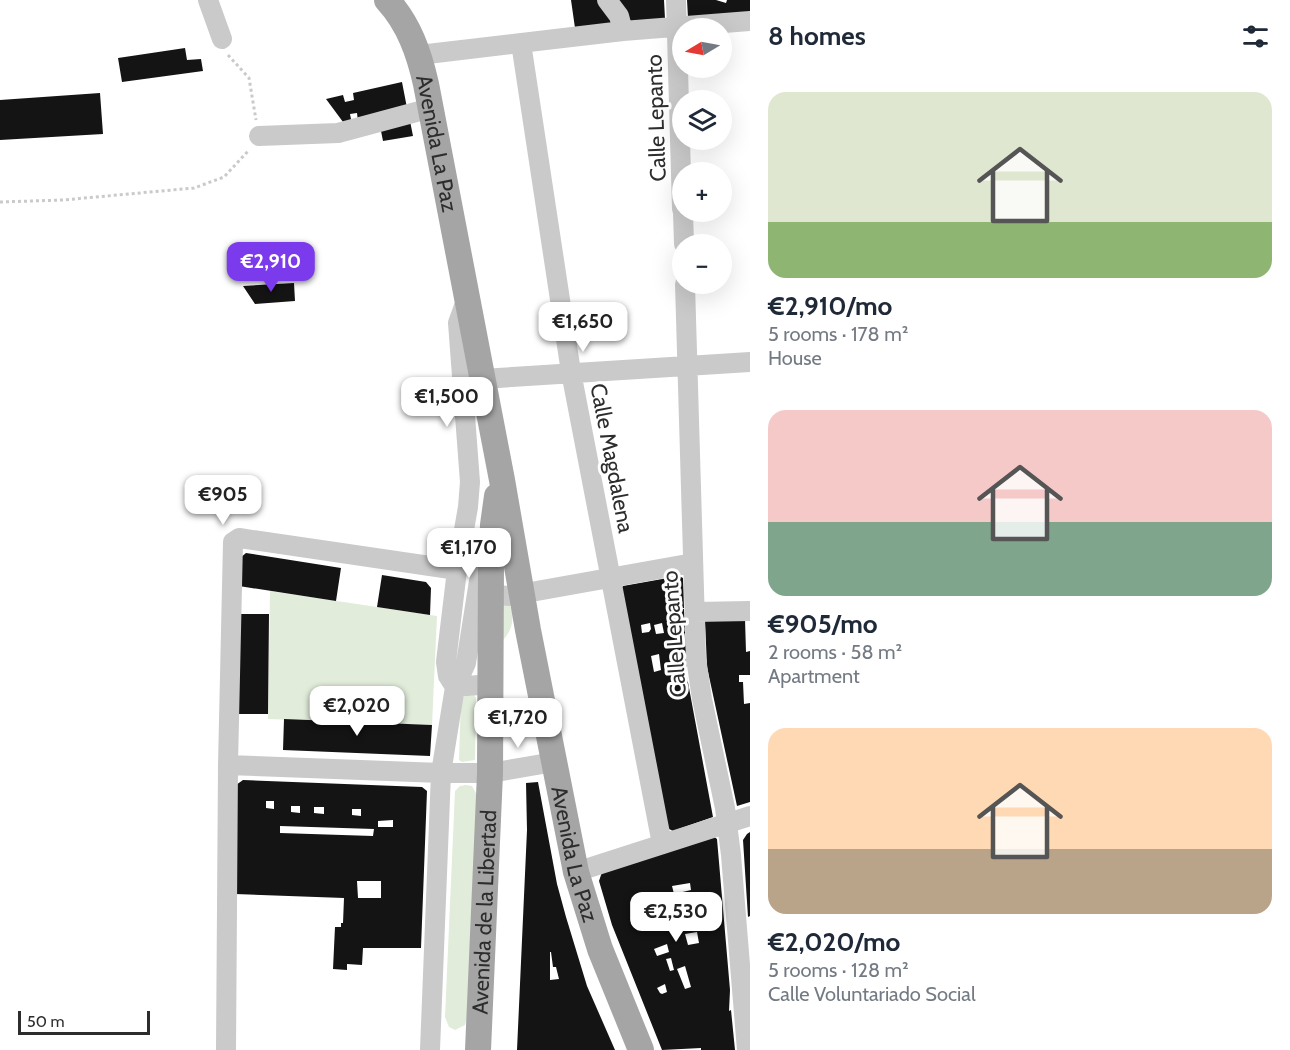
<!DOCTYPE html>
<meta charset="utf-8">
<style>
:root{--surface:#fff;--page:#f2f2f3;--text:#1f2937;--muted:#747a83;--accent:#7c3aed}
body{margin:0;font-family:Cabin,sans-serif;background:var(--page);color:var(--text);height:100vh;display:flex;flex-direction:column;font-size:22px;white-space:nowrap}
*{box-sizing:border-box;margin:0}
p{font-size:20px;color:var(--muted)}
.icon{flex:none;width:33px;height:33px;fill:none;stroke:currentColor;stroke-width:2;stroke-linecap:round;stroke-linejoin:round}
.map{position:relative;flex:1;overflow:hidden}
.drawer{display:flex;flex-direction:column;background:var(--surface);width:540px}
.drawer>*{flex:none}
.needle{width:39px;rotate:260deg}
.buttons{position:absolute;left:672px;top:18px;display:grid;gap:12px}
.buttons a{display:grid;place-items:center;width:60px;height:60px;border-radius:50%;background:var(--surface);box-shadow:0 6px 24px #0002;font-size:30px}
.scale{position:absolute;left:18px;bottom:15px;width:132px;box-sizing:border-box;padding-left:6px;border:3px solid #2d2d2d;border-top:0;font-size:16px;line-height:21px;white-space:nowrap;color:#2d2d2d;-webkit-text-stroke:4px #fff;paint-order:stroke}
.price{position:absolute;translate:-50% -51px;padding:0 14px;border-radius:12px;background:#fff;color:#222;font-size:20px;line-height:39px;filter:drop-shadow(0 2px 3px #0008)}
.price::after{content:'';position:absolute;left:50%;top:36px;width:18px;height:14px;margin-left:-9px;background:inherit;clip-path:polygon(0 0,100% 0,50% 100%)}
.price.active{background:var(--accent);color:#fff}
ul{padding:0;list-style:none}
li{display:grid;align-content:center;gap:12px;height:318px;padding:0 18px}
li span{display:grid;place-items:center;height:186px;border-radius:18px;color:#555}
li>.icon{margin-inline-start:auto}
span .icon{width:108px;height:108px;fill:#fffc;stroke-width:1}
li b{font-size:26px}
h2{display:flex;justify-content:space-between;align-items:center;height:72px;padding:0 18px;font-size:26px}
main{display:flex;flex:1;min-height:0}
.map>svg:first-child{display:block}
.green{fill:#e1ecda}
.building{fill:#141414;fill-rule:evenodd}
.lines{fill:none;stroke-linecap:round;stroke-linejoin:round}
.path{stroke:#cacaca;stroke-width:3;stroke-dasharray:3 3;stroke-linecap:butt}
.minor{stroke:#cacaca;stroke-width:20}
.major{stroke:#a5a5a5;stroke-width:26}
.labels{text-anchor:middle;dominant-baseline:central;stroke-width:6;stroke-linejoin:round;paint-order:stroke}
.street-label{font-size:22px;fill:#2d2d2d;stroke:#fff}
</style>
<main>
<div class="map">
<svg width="750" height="1050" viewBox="0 0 750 1050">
<rect width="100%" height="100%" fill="#fff"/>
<path class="green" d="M270,591L437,616L432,725L268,719Z
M499,605L510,606C515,619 512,631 502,641Z
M474,695L476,698L475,760L462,762L459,760L461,697Z
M466,785L472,786L477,795L467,1018L465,1025L455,1030L449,1027L445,1017L455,791L460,786Z"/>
<path class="building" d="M571,0H601L613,25L575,28Z
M614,0H664L665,19L630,23Z
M687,0H716L726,3L727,0H750V14L688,18Z
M185,48L187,60L201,59L203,71L122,82L118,58Z
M402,82L407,108L358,122L357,113L350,114L352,124L346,126L326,99L343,95L345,102L354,100L353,93Z
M100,93L103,134L0,140V100Z
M410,121L413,136L383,141L380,126Z
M294,283L295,301L255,304L243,286Z
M246,553L341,568L336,601L239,586L240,558Z
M382,575L426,582L431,588L430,615L377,607Z
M679,576L683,578L684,608L676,610L684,609L687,677L713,817L673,831L665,827L620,590L623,586ZM650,623L651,629L649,632L642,633L641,625ZM662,623L664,633L656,634L654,625ZM659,654L661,670L654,672L651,656Z
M239,614H269L268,714H238Z
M745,619L746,652L750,651V675H739V682H743L744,704L750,703V802L737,806L707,667L705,620Z
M284,719L432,725L430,756L283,750Z
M243,780L422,787L427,791L421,948H363L362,965L347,964V970L333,969L335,927H341V923H343L344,898L235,894L236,785ZM266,801H274V809L266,808ZM291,806H300V813L291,812ZM314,807H324V814L314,813ZM352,809H361V816L352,815ZM393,820V827H378V821ZM280,826L374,829L373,836L280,833ZM357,881H381V898H358Z
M538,782L557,884L566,917L587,986L615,1050H517L527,830L526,783ZM550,952H551L553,967H556L559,979L550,980Z
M750,832V916L748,917L743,840L747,834Z
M713,836L717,839L730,990L729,1011L731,1010L735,1050H701V1048L662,1050L612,925L599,881L602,872ZM690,883L691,890L674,894L672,886ZM652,892L654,900L639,906L637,902L649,899L647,894ZM689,900L691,925L683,927L677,902ZM697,932L699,943L688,945L685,934ZM667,944L669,952L657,956L654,949ZM671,958L674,970L670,971L666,959ZM685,966L691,987L685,989L677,969ZM665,984L667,992L662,994L660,993L657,988Z"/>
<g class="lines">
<path class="path" d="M228,55L249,78L256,120
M0,202L63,200L194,188L224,177L249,150"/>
<path class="minor" d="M208,0L222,39
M607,0L619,16L623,31
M676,0L682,209
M521,43L571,372L662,844
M419,55L623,31L750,21
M259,136L338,133L431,108
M683,212L684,244
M685,284L696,658L702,699L725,808L731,855L747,1050
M467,298L458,323L470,482L468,507L457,570L446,662L448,676L455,687L491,684
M482,379L750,362
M491,592L496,595L509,596L693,563
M695,612L750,611
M228,765L441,773H490L554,762
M576,872L750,816
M226,1050L228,765L233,542L239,538L457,570
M430,1050L441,773L455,687L466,663L483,556"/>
<g class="major">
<path id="s1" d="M387,0C409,24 419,53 426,84L502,480L528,630L576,872L600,949L641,1050"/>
<path id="s2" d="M478,1050L490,773L491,564L493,525L497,496"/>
</g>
</g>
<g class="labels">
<g class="street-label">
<text transform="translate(656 118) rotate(-92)">Calle Lepanto</text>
<text stroke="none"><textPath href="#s1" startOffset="154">Avenida La Paz</textPath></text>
<text transform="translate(612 458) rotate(79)">Calle Magdalena</text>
<text transform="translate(674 634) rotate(-94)">Calle Lepanto</text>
<text stroke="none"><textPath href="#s1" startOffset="878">Avenida La Paz</textPath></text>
<text stroke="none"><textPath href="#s2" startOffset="138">Avenida de la Libertad</textPath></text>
</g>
</g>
</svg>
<div class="buttons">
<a><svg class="needle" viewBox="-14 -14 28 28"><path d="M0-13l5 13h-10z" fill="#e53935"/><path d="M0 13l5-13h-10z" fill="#747a83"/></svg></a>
<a><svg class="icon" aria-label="layers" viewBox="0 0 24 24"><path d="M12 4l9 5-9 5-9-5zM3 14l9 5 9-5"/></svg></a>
<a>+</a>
<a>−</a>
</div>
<div class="scale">50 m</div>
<b class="price active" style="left:271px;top:293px">€2,910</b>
<b class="price" style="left:583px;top:353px">€1,650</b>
<b class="price" style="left:447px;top:428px">€1,500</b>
<b class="price" style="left:223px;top:526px">€905</b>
<b class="price" style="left:469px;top:579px">€1,170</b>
<b class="price" style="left:357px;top:737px">€2,020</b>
<b class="price" style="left:518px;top:749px">€1,720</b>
<b class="price" style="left:676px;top:943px">€2,530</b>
</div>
<section class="drawer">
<h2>8 homes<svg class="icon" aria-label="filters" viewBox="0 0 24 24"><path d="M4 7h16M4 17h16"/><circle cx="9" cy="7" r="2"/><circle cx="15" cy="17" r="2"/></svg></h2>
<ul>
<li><span style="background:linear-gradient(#dfe7d0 70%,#8fb573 0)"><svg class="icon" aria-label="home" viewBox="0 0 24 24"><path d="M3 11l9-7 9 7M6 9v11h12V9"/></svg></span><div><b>€2,910/mo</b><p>5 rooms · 178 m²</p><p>House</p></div></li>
<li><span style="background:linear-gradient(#f6c9c9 60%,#7fa58c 0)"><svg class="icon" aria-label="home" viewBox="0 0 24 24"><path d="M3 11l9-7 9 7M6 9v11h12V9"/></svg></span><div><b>€905/mo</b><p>2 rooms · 58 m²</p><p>Apartment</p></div></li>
<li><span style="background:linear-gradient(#ffd9b3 65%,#b9a48a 0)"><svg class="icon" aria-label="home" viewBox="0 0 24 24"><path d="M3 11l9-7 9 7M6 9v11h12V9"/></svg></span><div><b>€2,020/mo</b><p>5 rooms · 128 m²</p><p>Calle Voluntariado Social</p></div></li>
</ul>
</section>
</main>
